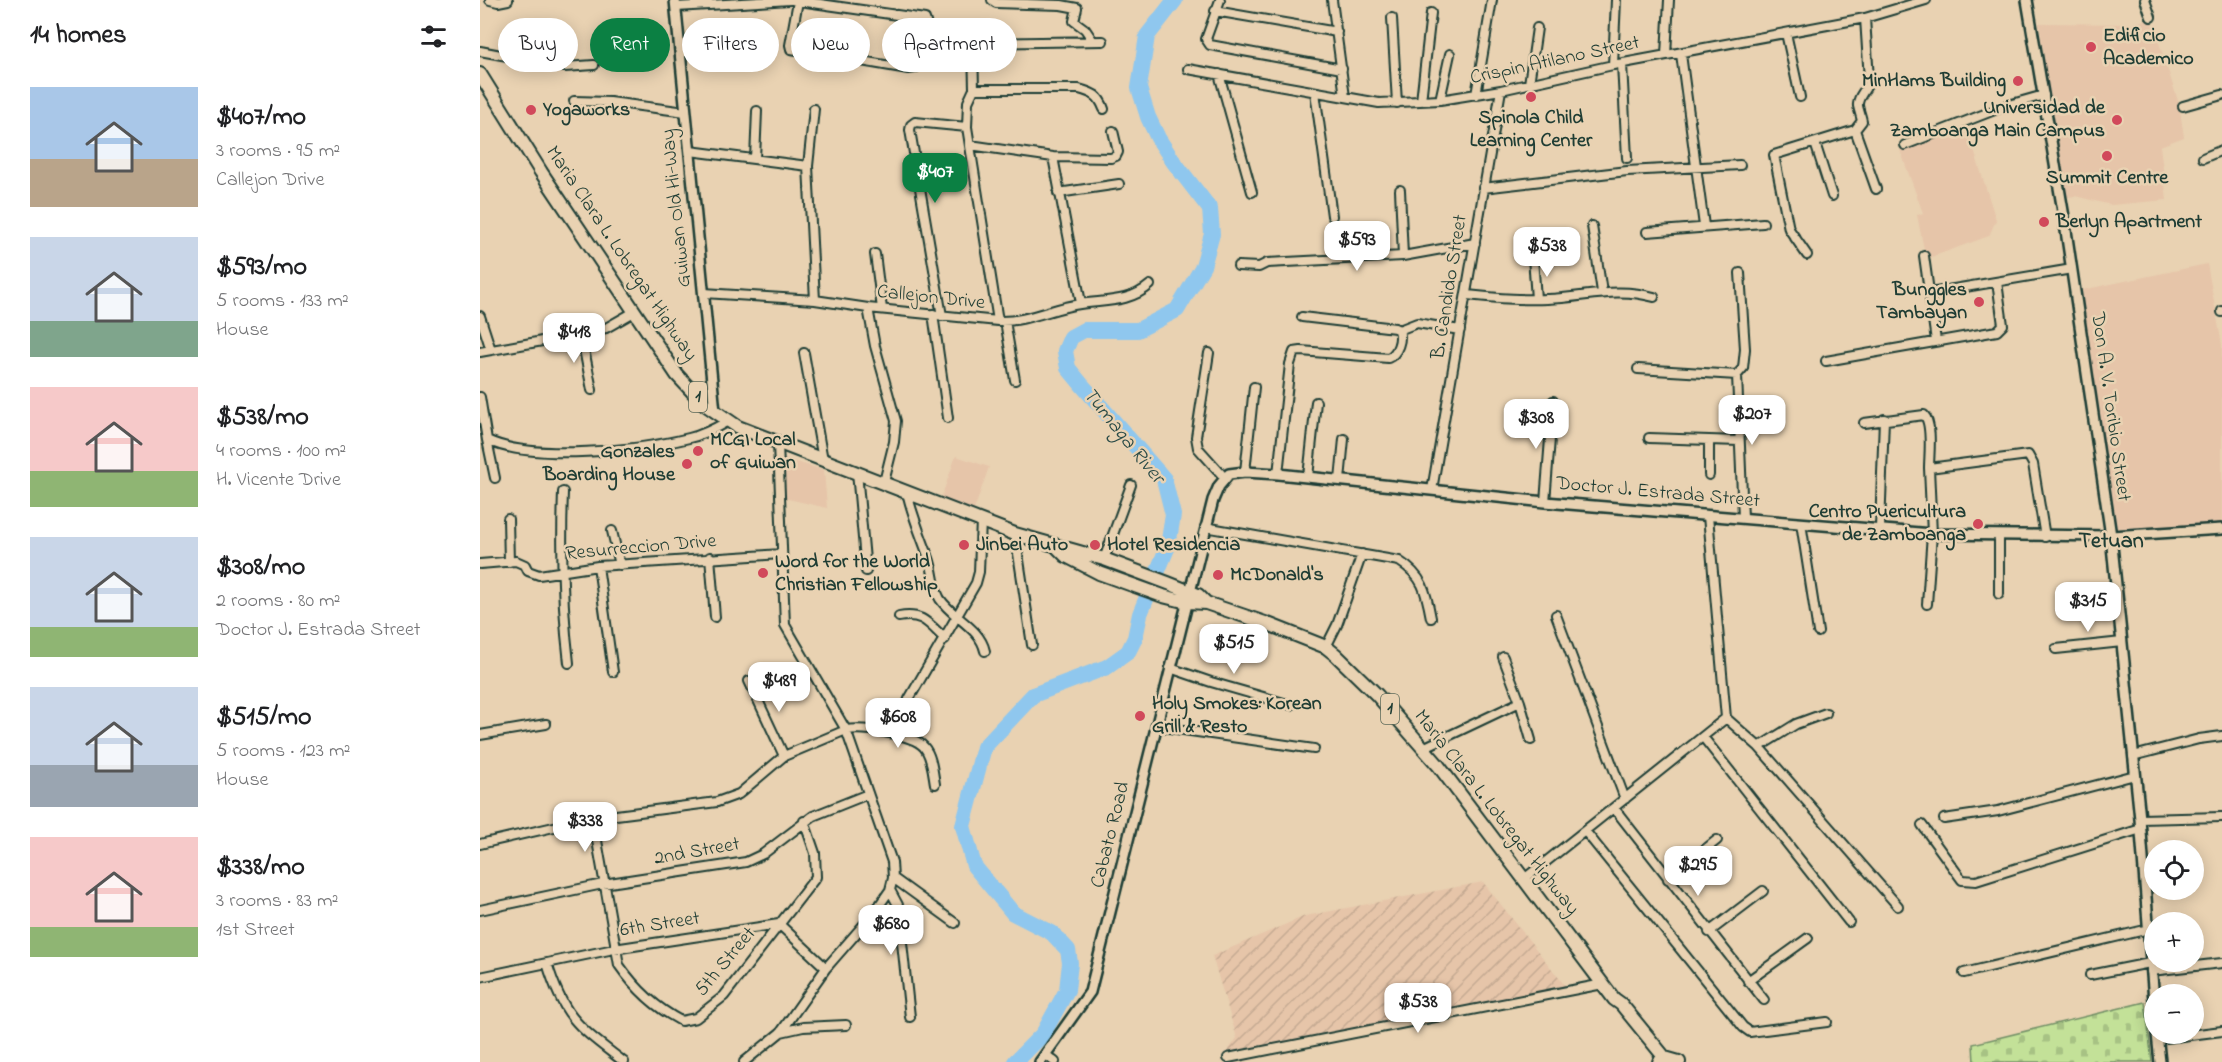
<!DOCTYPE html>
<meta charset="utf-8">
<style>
:root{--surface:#fff;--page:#f2f2f2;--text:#202124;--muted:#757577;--accent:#0b8043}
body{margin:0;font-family:"Indie Flower",sans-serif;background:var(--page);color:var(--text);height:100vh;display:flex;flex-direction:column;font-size:22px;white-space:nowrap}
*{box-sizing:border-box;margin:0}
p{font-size:20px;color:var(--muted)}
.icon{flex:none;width:33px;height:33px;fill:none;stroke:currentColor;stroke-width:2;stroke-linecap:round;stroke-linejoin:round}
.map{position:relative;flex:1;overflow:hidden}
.side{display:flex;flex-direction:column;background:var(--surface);width:480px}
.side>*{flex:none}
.top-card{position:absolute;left:18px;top:18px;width:570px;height:54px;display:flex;gap:12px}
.controls{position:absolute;left:1664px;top:840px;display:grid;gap:12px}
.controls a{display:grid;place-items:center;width:60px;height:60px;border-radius:50%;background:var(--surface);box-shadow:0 3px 15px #0003;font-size:30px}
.price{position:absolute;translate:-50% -51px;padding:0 14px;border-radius:12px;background:#fff;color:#222;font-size:20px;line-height:39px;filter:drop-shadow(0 2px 3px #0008)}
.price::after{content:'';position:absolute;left:50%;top:36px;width:18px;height:14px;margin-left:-9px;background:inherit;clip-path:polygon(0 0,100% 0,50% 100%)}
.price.selected{background:var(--accent);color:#fff}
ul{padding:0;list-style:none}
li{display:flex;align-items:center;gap:18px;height:150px;padding:0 30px}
li span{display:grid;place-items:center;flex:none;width:168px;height:120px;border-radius:0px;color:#555}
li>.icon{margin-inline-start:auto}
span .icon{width:72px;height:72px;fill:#fffc;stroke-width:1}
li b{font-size:26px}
h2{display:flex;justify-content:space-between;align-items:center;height:72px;padding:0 30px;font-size:26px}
.pill{padding:0 21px;border-radius:27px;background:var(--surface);box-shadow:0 3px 15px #0003;font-size:21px;line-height:54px}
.pill.selected{background:var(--accent);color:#fff}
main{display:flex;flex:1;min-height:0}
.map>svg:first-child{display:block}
.built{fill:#e6c5a9}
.industrial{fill:url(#industrial-furrows)}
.cemetery{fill:url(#cemetery-stones);stroke:#718f66;stroke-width:1.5}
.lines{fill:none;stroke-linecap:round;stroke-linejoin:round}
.river{stroke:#8fc7ee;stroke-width:16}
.minor-casing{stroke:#1f3d34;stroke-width:12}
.tertiary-casing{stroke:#1f3d34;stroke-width:14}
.primary-casing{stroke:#1f3d34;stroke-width:16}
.trunk-casing{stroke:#1f3d34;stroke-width:16}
.minor{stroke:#e9d2b2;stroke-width:8}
.tertiary{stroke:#e9d2b2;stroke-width:9}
.primary{stroke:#e9d2b2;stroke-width:12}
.trunk{stroke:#e9d2b2;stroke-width:12}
.poi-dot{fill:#d1495b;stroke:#e9d2b2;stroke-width:2}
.labels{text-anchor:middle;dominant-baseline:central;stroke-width:5;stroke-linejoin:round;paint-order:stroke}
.shield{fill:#e9d2b2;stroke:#5c6a5a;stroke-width:1.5}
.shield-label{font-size:18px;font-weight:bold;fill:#1f3d34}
.poi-label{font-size:20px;font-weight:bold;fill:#1f3d34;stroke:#e9d2b2;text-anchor:start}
.street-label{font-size:20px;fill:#1f3d34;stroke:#e9d2b2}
.water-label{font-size:21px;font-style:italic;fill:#2a4b47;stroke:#e9d2b2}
.quarter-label{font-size:22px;font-weight:bold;fill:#1f3d34;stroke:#e9d2b2}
</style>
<main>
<section class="side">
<h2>14 homes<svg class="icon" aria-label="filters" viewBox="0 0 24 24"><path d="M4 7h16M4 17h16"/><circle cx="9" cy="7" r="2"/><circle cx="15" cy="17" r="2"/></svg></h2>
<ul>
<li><span style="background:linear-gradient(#a9c7e8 60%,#b9a48a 0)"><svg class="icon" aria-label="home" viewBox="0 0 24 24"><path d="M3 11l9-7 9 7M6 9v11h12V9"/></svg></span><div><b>$407/mo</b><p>3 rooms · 95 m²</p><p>Callejon Drive</p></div></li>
<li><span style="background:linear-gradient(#c9d6e8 70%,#7fa58c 0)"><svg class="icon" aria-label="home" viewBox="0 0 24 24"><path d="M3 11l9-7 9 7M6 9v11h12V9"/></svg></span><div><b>$593/mo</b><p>5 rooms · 133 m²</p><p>House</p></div></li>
<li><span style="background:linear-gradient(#f6c9c9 70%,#8fb573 0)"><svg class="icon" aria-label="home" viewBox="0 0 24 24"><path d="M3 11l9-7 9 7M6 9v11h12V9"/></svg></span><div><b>$538/mo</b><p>4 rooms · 100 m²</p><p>H. Vicente Drive</p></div></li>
<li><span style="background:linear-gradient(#c9d6e8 75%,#8fb573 0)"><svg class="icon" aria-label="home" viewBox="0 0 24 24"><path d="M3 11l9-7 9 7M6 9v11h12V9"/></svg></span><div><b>$308/mo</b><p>2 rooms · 80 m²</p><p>Doctor J. Estrada Street</p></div></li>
<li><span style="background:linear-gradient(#c9d6e8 65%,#9aa5b1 0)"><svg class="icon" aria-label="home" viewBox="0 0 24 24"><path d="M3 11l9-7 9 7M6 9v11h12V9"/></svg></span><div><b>$515/mo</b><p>5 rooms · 123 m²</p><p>House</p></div></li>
<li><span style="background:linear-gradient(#f6c9c9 75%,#8fb573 0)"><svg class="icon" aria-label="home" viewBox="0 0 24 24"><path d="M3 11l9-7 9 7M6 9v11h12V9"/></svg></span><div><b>$338/mo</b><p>3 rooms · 83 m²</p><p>1st Street</p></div></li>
</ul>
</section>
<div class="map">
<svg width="1742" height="1062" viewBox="0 0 1742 1062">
<defs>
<pattern id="industrial-furrows" width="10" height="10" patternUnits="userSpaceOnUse" patternTransform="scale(1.5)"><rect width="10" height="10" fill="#e6c5a9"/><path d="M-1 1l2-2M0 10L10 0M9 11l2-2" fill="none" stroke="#c5aa92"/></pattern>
<pattern id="cemetery-stones" width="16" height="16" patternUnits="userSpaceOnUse" patternTransform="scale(1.5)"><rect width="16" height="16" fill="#c3e198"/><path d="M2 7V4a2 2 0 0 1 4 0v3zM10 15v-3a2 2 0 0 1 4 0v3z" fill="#a7c284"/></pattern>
</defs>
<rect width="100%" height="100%" fill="#e9d2b2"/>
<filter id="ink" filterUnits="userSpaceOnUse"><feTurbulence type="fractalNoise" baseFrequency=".0167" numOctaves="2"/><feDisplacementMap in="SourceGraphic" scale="12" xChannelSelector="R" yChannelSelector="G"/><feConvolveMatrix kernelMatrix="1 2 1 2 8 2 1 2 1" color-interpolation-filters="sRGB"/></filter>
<g filter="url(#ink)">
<path class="built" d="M1671,18L1699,104L1704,137L1680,146L1687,200L1631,205L1595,196L1582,198L1559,23L1653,24Z
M1487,128L1516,220L1509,236L1446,259L1437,215L1443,213L1420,150Z
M1727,264L1742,345V526L1632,533L1597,291Z
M476,456L509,467L494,510L461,498Z
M302,458L344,470L347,508L304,498Z"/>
<path class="industrial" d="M1003,882L1091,993L740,1062L757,1038L732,956L825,916Z"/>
<path class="cemetery" d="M1665,1002L1672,1062H1494L1493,1044Z"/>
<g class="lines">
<path class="river" d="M535,1062L563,1034L587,990L590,963L588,950L572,933L533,913L494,866L483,826L504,747L553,695L627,667L648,652L655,638L660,614L688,546L693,515L684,479L602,385L588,368L585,351L591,337L604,330H658L697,310L723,266L732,234L730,209L693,161L678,138L668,117L659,88L667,36L695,0"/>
<g class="minor-casing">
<path id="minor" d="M10,0L18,2L28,0
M312,0L445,19L448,29L439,64L435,68L428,69L311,49L310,45L318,1
M512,0L516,3L581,5L597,8L594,21L605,29L613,41
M740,0L726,39L730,45L862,69
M852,0L865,97
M1665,0L1671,17
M196,7L310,0
M735,11L857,32
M912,18L917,103
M1306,33L1320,97
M0,51L85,67L114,65
M1201,54L1224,226
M1186,55L1189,0
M1142,64L1147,158
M1133,65L1136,0
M708,69L899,103L960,100L1021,90L1133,65L1385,18L1446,0
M739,74L772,192
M1049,84L1057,28
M494,89H599C613,93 619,95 624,109
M835,92L852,216
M996,95L1012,0
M960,100L970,54
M94,101L130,102L206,112
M941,101L951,13
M1703,106L1742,95
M334,109L328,166L335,300
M1375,130L1382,121C1381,116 1379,111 1378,106C1377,96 1387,90 1389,80L1385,18
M1375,130L1396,189
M1335,143L1352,196
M490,145L573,157L631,158L636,156L638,152L633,131
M1425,145L1525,106L1564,95
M210,151L328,166
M573,157L601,303
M1723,158L1742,150
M275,159L277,111
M1003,188L1147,171L1260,165
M920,190L923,256
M578,193L639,184
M1112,226L1122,292
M1167,232L1283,223
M395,254L402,309
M1327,255L1309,229L1294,155L1375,130
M1444,256L1456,341
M1053,257L1056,299
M758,266L779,267L787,263L923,256L995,243
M1260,273L1265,349L1263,368L1257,375L1263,518
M224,293L335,300L388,308L518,321L487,127L488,102L494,89L493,46L499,43L623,41
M1450,293L1592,269
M987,295C1013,298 1040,300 1067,299C1105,298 1135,286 1174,297
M388,308L395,346L416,421L414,442L404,482
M1742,311V312
M453,314L468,418
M0,316L11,350
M462,316L430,130L431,125L435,122L487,127
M518,321C547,322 572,308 600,304C625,300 649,303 670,285
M525,321L535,380
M919,330L937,323L980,330
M101,334L112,390
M0,352L57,342L126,328L154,312
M324,353L343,460
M729,353L716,437L718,448L744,477
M1346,361L1517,331L1523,325L1517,282
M1158,369L1257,375
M0,397L7,440
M1384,423L1444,415C1453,424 1449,455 1449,468
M1169,438L1259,441
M1229,440V475
M377,472L386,571
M765,472L774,387
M798,474L810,364L814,352L821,351L908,358C918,354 922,339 919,330L915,328L822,317
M828,477L836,402
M15,478L7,440C52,462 161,450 209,438C223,435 236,428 248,421
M860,480L864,439
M952,490L1021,90
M83,492C81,549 82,606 89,663
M427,492C432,515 441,536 449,558C454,571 453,588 460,599C473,618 500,628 505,651
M1065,502L1073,401
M28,519L29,562
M1321,523L1338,632
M725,527L919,561C943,576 946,591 951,618
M1400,528L1404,419
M132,531L140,565
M535,534L552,645
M230,557L235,617
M624,559L651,485
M0,564L36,561L45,565L48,571L59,575L118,566L301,554
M118,566L133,672
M1519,594V535
M1447,604L1452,534L1449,468L1548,455L1553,464L1565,537
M1076,615L1145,799
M419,617C442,612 449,624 465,639
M846,647L857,625L882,554
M1576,649L1642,642
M690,668L731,682L811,705
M269,681L304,756
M1040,702L1051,740
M1246,718L1279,747L1418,906
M420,725L429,699L496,583L499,572L501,520
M676,726L834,749
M0,735L66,724
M1223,737L1369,922
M1279,747L1316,724L1346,713
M943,748L1040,702L1023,657
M1653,756L1719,739L1742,736
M1134,808L1284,1000
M113,818L139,965C155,988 176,1008 201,1021L216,1018L244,996L336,877L335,853L324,821
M1464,819L1518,811L1655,775
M1660,819L1742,817
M1442,825L1482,880L1496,881L1661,829
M1105,831L1263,1027L1270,1032L1277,1031L1347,1022
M0,844L113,818L237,802L259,794L304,756L366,730C383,727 433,734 444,747C452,756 453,773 455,784
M413,878L475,923
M1188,879L1237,840
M1043,880L1246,718L1228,516
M410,890L418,905L430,1017
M0,910L123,884L266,862L283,854L333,816L388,794
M1229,932L1283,891
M67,963C84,1019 99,1027 144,1062
M1671,971L1742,963
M1484,973L1669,929
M1610,975L1670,963
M0,977L134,949L299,924L346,968
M1268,981L1328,938
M301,1032L323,1027L366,1025
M1678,1039L1742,1031
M566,1055L575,1062
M748,1058L1123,984
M264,1062L301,1032L346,968L394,913L410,890L413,878L412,862L366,730L305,625L298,443"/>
</g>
<g class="tertiary-casing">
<path id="tertiary" d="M195,0L235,412
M1547,0L1584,217L1631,536L1660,819L1674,1001
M1677,1034L1680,1062
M560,1062L610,992L733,500L739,486L749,474L765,472L798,474L1065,502L1452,534L1631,536L1742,529"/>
</g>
<g class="primary-casing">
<path id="primary" d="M1179,1062H1180"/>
</g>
<g class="trunk-casing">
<path id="trunk" d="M0,74L61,172L197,375L223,403L258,427L535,534L624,559L688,583L718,595L726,603
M576,546L586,556L619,573L683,596L707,602L726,603L788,624L846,647L856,655L897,695L958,765L1134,999L1141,1004L1185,1058L1199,1062"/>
</g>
<use href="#minor" class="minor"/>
<use href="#tertiary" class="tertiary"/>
<use href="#primary" class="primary"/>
<use href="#trunk" class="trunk"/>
</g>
</g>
<g class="poi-dot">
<circle cx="1611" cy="47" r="6"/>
<circle cx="1538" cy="81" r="6"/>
<circle cx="1051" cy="97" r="6"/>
<circle cx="51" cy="110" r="6"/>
<circle cx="1637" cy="120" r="6"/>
<circle cx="1627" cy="156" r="6"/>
<circle cx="1564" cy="222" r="6"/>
<circle cx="1499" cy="302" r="6"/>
<circle cx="218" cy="451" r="6"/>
<circle cx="207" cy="464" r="6"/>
<circle cx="1498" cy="524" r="6"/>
<circle cx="484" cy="545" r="6"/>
<circle cx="615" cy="545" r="6"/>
<circle cx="283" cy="573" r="6"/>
<circle cx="738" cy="575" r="6"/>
<circle cx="660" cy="716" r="6"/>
</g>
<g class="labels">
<g class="shield">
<rect x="209" y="382" width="18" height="30" rx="4.5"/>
<rect x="901" y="694" width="18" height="30" rx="4.5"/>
</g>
<g class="shield-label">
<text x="218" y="397">1</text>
<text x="910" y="709">1</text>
</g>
<g class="poi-label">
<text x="1623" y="36">Edificio<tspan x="1623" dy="23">Academico</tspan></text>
<text x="1526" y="81" text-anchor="end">MinHams Building</text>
<text x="1625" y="108" text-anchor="end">Universidad de<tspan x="1625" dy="23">Zamboanga Main Campus</tspan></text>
<text x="63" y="110">Yogaworks</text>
<text x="1051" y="118" text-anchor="middle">Spinola Child<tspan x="1051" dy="23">Learning Center</tspan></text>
<text x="1627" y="178" text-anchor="middle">Summit Centre</text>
<text x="1576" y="222">Berlyn Apartment</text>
<text x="1487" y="290" text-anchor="end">Bunggles<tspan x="1487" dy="23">Tambayan</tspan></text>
<text x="230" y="440">MCGI Local<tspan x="230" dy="23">of Guiwan</tspan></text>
<text x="195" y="452" text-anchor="end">Gonzales<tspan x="195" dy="23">Boarding House</tspan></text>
<text x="1486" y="512" text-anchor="end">Centro Puericultura<tspan x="1486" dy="23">de Zamboanga</tspan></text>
<text x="496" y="545">Jinbei Auto</text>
<text x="627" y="545">Hotel Residencia</text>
<text x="295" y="562">Word for the World<tspan x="295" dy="23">Christian Fellowship</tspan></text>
<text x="750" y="575">McDonald's</text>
<text x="672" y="704">Holy Smokes: Korean<tspan x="672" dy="23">Grill &amp; Resto</tspan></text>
</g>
<g class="street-label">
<text transform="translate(1075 61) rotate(-12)">Crispin Atilano Street</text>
<text transform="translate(197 208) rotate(-96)">Guiwan Old Hi-Way</text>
<text transform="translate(141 254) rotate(56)">Maria Clara L. Lobregat Highway</text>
<text transform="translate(970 287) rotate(-81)">B. Candido Street</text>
<text transform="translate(451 298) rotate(6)">Callejon Drive</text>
<text transform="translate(1630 407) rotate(82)">Don A. V. Toribio Street</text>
<text transform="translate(1178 493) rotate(5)">Doctor J. Estrada Street</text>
<text transform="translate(161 548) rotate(-5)">Resurreccion Drive</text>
<text transform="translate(1016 813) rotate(52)">Maria Clara L. Lobregat Highway</text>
<text transform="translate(631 835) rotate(-76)">Cabato Road</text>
<text transform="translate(217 852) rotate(-10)">2nd Street</text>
<text transform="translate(180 925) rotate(-9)">6th Street</text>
<text transform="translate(246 962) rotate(-50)">5th Street</text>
</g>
<g class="water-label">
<text transform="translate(643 436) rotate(51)">Tumaga River</text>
</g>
<g class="quarter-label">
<text x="1631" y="542">Tetuan</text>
</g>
</g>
</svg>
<div class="controls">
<a><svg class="icon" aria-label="locate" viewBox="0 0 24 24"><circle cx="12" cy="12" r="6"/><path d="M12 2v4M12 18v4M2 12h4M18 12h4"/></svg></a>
<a>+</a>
<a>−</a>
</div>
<b class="price selected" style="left:455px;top:204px">$407</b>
<b class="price" style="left:877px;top:272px">$593</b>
<b class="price" style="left:1067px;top:278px">$538</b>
<b class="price" style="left:94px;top:364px">$418</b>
<b class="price" style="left:1272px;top:446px">$207</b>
<b class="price" style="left:1056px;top:450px">$308</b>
<b class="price" style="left:1608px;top:633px">$315</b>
<b class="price" style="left:754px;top:675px">$515</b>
<b class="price" style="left:299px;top:713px">$489</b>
<b class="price" style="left:418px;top:749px">$608</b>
<b class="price" style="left:105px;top:853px">$338</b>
<b class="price" style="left:1218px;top:897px">$295</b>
<b class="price" style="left:411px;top:956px">$680</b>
<b class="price" style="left:938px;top:1034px">$538</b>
<div class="top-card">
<a class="pill">Buy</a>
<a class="pill selected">Rent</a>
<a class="pill">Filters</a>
<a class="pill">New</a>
<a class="pill">Apartment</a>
</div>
</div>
</main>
